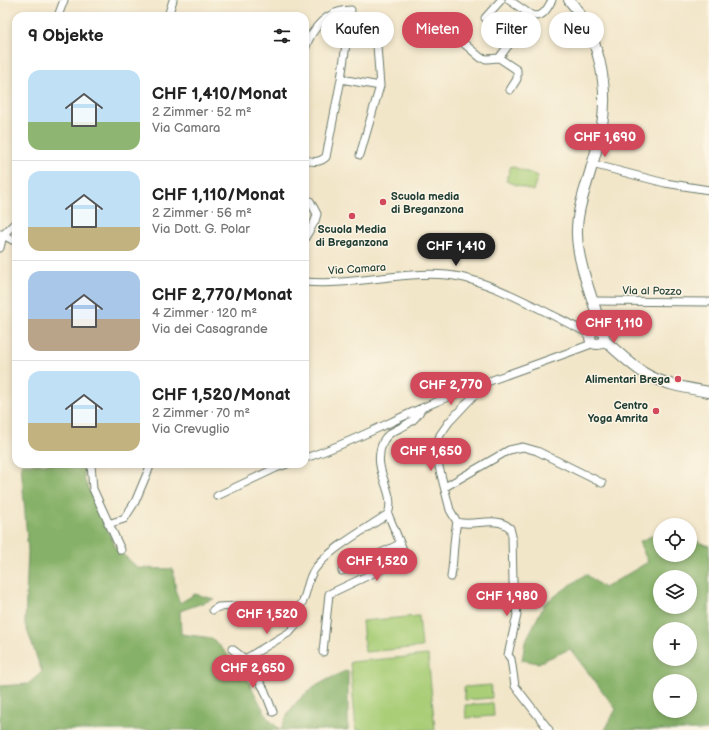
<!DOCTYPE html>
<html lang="de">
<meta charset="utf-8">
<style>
:root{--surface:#fff;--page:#f6f6f6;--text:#222;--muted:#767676;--line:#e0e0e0;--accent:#d1495b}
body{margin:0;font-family:"Balsamiq Sans",sans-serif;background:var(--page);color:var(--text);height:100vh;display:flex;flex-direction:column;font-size:15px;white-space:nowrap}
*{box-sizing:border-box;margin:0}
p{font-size:13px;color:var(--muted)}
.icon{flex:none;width:22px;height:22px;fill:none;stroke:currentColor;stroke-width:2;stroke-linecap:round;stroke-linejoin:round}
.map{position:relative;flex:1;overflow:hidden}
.details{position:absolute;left:12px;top:12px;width:297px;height:456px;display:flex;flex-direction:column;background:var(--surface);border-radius:12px;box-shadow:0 2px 6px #0003}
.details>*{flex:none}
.hud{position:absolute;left:321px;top:12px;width:328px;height:36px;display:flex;gap:8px}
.tools{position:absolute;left:653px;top:518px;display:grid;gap:8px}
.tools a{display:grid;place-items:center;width:44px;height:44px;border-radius:50%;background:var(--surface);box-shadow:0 2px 6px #0003;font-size:20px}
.price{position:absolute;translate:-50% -34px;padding:0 9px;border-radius:14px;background:var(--accent);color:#fff;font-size:13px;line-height:26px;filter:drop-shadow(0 1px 2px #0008)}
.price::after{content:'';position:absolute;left:50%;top:24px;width:12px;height:9px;margin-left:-6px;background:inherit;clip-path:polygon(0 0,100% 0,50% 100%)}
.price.active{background:#222;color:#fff}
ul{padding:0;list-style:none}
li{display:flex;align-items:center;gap:12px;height:100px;padding:0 16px}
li+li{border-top:1px solid var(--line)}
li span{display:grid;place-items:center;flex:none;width:112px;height:80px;border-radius:12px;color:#555}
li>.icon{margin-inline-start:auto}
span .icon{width:48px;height:48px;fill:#fffc;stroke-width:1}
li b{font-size:17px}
h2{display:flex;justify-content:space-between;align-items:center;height:48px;padding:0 16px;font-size:17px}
.tag{padding:0 14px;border-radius:18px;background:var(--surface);box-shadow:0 2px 6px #0003;font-size:14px;line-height:36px}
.tag.active{background:var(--accent);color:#fff}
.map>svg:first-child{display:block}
.green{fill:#a9ce77;stroke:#648656}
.forest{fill:#86b168;stroke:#52774e;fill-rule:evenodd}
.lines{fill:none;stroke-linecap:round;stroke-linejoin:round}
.street-casing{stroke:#697868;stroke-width:9}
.secondary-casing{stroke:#697868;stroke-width:12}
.street{stroke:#fff;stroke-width:7}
.secondary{stroke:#fff;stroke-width:10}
.poi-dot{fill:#d1495b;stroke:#fcf5e5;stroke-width:1.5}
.labels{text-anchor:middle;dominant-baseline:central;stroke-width:3;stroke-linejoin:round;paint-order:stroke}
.poi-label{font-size:11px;font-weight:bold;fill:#1f3d34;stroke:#fcf5e5;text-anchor:end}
.street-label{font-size:11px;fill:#1f3d34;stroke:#fcf5e5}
</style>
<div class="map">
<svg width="709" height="730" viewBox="0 0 709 730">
<rect width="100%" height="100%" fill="#fcf5e5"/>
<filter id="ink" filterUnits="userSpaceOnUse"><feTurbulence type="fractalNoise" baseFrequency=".025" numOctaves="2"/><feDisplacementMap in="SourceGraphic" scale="8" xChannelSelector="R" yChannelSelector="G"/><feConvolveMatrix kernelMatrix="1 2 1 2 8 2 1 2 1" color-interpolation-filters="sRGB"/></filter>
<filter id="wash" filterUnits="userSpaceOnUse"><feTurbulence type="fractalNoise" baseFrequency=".012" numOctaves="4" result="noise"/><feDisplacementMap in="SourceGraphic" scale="16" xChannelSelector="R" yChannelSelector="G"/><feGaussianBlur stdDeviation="0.9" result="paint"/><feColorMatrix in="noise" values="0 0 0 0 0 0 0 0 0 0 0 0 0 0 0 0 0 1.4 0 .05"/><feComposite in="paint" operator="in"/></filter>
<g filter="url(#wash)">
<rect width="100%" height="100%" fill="#f2e6c9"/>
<path class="green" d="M511,166L538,176L533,191L506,181Z
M419,616L422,647L365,652L362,621Z
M428,655L435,730H356L350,662Z
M491,685L492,698L465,700L464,687Z
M493,703L494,716L466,718L465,705Z"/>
<path class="forest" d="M21,464H84V479L116,548L138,568L173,569L176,592L180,603L195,594L214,599L180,611L181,634L212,638L243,671L267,717L280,730H0V686L28,684L42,672L25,624L28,551Z
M660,532V555H690V538L709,546V730H605L616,709L570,649L538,663L522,660L525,642L545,603L586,574L604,588L648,562L639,542ZM660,577H690V607H660ZM660,629H690V659H660ZM660,681H690V711H660Z
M348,670V730H281C291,697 318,683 348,670Z"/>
</g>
<g filter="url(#ink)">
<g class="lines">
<g class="street-casing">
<path id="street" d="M509,0L531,15
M58,16L64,0
M168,16L173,0
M485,18L501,0
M448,30L481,58L487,59L499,58L531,15C543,19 547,9 552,0
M305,49C312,28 327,10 351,10L341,79L380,86L375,19
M499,58L517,70V79L510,90
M360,155L380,86
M305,160C313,162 319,163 326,157L341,79
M592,164L665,183L709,190
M305,200L310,201L317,214L315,221L305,238
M1,234L16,242
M0,248L3,235L16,222
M305,282C353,286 400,271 447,275C491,279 549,315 590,334
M594,301L709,302
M305,458C346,445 383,425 422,408C478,383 537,365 594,343
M91,464L93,489L121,550
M445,487L509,450L523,447L537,451L602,483
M217,496L276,468L287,464
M457,522C474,527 496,515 510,528L512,536L513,582L517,615L508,655L511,659L515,686L549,730
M108,524L124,519L135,502L151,464
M342,571L400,544
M451,577C454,559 453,540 457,522L450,510L437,459V444L440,435L449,422L481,388L482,384
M213,610L218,607L237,606L246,610L290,612C309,607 304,584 314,570C329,549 366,529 388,514C397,491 370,471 383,442C387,431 402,429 410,422C416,419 419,413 422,408
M232,649L245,659L290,632L295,626L296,611
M323,652L329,594L403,559L404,552L388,514
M245,659L264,689L273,712"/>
</g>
<g class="secondary-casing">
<path id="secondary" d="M569,0C599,34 610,87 601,131C599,144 594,157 591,169C585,190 576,213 577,235C578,266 594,301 602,331
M590 337a7 7 0 1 1 14 0a7 7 0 1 1-14 0Z
M604,340C617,351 630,364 644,373C664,385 687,388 709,392"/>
</g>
<use href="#street" class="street"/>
<use href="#secondary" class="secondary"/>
</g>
</g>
<g class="poi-dot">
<circle cx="383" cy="202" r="4"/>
<circle cx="352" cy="216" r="4"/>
<circle cx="678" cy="379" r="4"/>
<circle cx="656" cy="411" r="4"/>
</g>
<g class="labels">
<g class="poi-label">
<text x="391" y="196" text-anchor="start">Scuola media<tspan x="391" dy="13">di Breganzona</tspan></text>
<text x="352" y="229" text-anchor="middle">Scuola Media<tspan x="352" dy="13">di Breganzona</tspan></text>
<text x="670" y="379">Alimentari Brega</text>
<text x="648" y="405">Centro<tspan x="648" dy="13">Yoga Amrita</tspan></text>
</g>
<g class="street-label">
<text transform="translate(357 269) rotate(-4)">Via Camara</text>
<text transform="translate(652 291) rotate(1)">Via al Pozzo</text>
</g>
</g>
</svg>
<div class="tools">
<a><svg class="icon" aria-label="locate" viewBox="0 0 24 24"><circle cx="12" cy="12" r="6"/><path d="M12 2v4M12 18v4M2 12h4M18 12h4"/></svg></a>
<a><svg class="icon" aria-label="layers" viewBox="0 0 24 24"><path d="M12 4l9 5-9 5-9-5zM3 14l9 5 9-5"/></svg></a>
<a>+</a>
<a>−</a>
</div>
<b class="price" style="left:605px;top:158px">CHF 1,690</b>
<b class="price active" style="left:456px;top:267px">CHF 1,410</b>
<b class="price" style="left:614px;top:344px">CHF 1,110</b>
<b class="price" style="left:451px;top:406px">CHF 2,770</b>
<b class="price" style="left:431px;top:472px">CHF 1,650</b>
<b class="price" style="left:377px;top:582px">CHF 1,520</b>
<b class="price" style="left:507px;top:617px">CHF 1,980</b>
<b class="price" style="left:267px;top:635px">CHF 1,520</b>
<b class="price" style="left:253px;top:689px">CHF 2,650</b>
<div class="hud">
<a class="tag">Kaufen</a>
<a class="tag active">Mieten</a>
<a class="tag">Filter</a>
<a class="tag">Neu</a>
</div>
<section class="details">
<h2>9 Objekte<svg class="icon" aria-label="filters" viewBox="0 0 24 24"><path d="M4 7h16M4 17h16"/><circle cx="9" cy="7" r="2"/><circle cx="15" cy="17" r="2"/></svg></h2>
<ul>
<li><span style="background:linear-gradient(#bfe0f5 65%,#8fb573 0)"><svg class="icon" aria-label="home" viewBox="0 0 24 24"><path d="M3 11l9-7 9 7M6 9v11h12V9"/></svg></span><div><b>CHF 1,410/Monat</b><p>2 Zimmer · 52 m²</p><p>Via Camara</p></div></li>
<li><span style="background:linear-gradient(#bfe0f5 70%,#c2b280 0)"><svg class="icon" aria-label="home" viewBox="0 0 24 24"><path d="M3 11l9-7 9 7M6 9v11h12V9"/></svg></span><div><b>CHF 1,110/Monat</b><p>2 Zimmer · 56 m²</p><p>Via Dott. G. Polar</p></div></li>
<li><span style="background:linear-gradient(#a9c7e8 60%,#b9a48a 0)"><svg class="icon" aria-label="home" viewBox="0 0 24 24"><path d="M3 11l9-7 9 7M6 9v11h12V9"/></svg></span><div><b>CHF 2,770/Monat</b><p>4 Zimmer · 120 m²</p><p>Via dei Casagrande</p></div></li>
<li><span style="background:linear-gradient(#bfe0f5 65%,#c2b280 0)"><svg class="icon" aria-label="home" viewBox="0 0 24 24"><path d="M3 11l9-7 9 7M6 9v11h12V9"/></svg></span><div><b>CHF 1,520/Monat</b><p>2 Zimmer · 70 m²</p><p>Via Crevuglio</p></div></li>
</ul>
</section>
</div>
